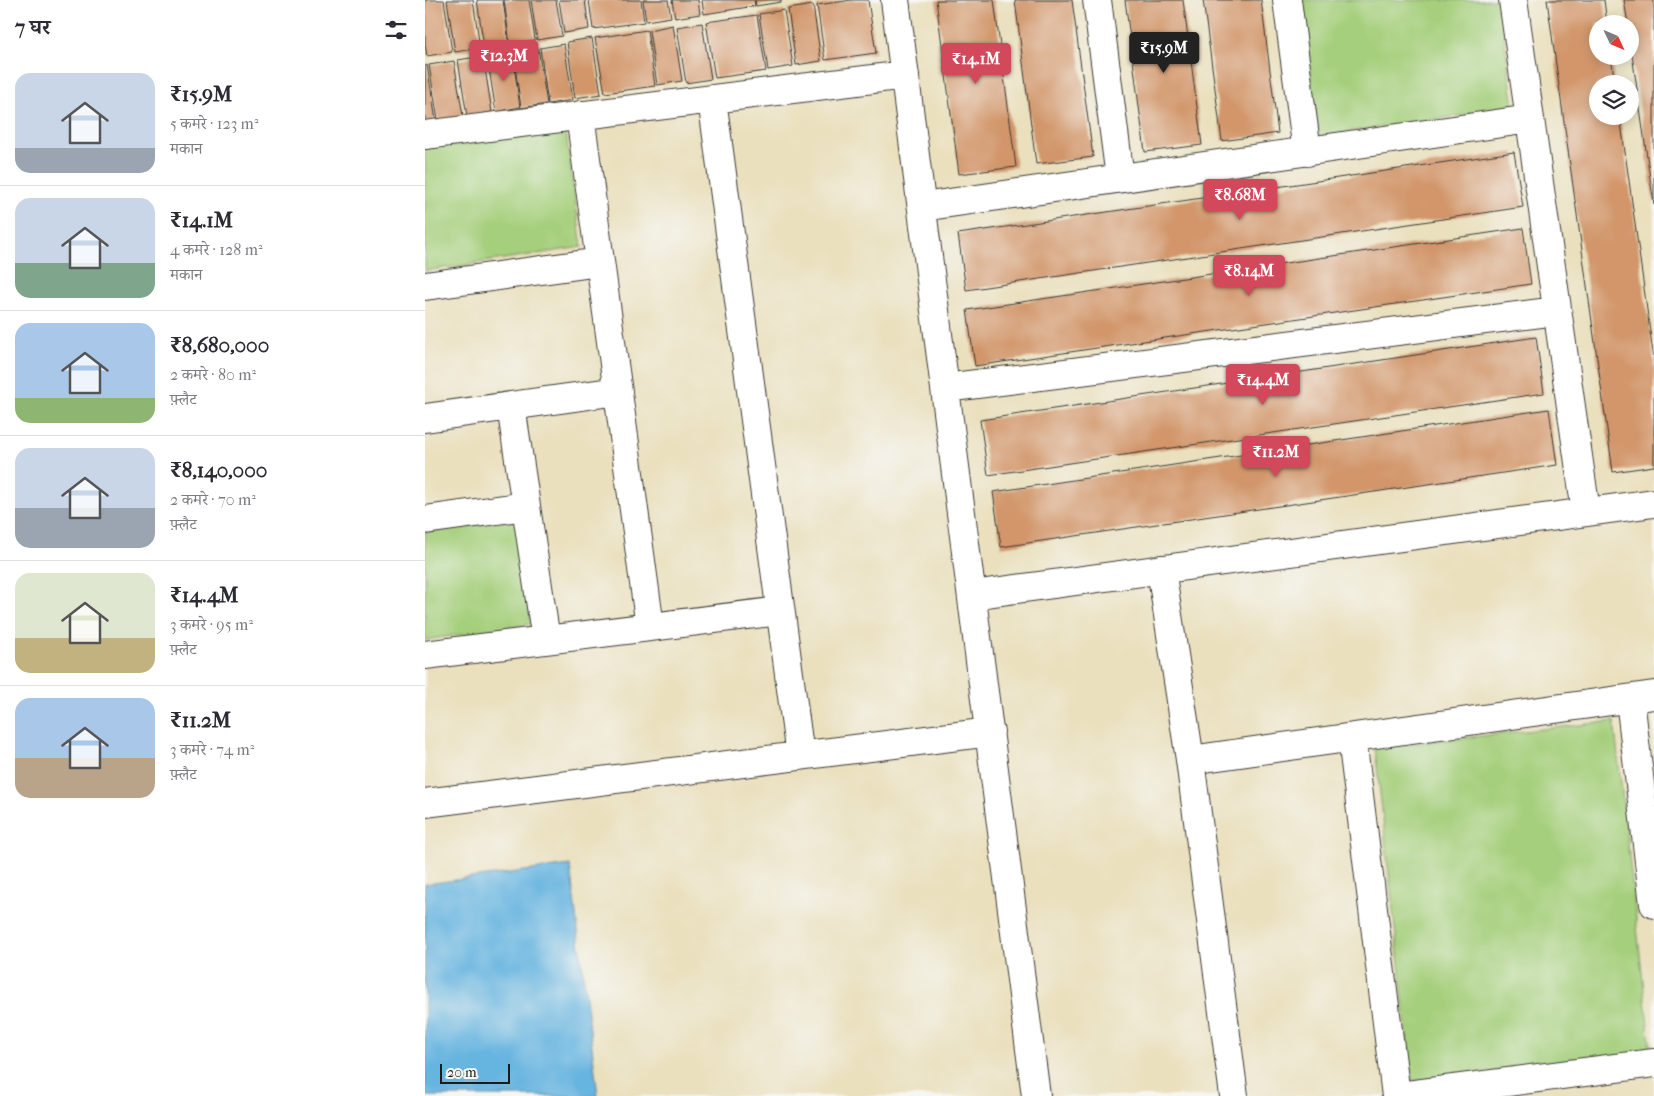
<!DOCTYPE html>
<html lang="hi">
<meta charset="utf-8">
<style>
:root{--surface:#fff;--page:#f2f2f3;--text:#2b2b33;--muted:#7c7c81;--line:#e1e1e2;--accent:#d1495b}
body{margin:0;font-family:"IM FELL French Canon","Noto Serif Devanagari",serif;background:var(--page);color:var(--text);height:100vh;display:flex;flex-direction:column;font-size:19px;white-space:nowrap}
*{box-sizing:border-box;margin:0}
p{font-size:16px;color:var(--muted)}
.icon{flex:none;width:28px;height:28px;fill:none;stroke:currentColor;stroke-width:2;stroke-linecap:round;stroke-linejoin:round}
.map{position:relative;flex:1;overflow:hidden}
.side{display:flex;flex-direction:column;background:var(--surface);width:425px}
.side>*{flex:none}
.needle{width:32px;rotate:134deg}
.controls{position:absolute;left:1164px;top:15px;display:grid;gap:10px}
.controls a{display:grid;place-items:center;width:50px;height:50px;border-radius:50%;background:var(--surface);box-shadow:0 2px 12px #0003;font-size:25px}
.scale{position:absolute;left:15px;bottom:12px;width:70px;box-sizing:border-box;padding-left:5px;border:2px solid #1c1c1c;border-top:0;font-size:14px;line-height:18px;white-space:nowrap;color:#1c1c1c;-webkit-text-stroke:4px #f6f6f2;paint-order:stroke}
.price{position:absolute;translate:-50% -42px;padding:0 11px;border-radius:5px;background:var(--accent);color:#fff;font-size:16px;line-height:32px;filter:drop-shadow(0 1px 2px #0008)}
.price::after{content:'';position:absolute;left:50%;top:30px;width:15px;height:11px;margin-left:-8px;background:inherit;clip-path:polygon(0 0,100% 0,50% 100%)}
.price.on{background:#222;color:#fff}
ul{padding:0;list-style:none}
li{display:flex;align-items:center;gap:15px;height:125px;padding:0 15px}
li+li{border-top:1px solid var(--line)}
li span{display:grid;place-items:center;flex:none;width:140px;height:100px;border-radius:15px;color:#555}
li>.icon{margin-inline-start:auto}
span .icon{width:60px;height:60px;fill:#fffc;stroke-width:1}
li b{font-size:21px}
h2{display:flex;justify-content:space-between;align-items:center;height:60px;padding:0 15px;font-size:21px}
main{display:flex;flex:1;min-height:0}
.map>svg:first-child{display:block}
.green{fill:#a5cf7b;stroke:#60764c}
.water{fill:#66b4e0;stroke:#41687e}
.building{fill:#d2966b}
.lines{fill:none;stroke-linecap:round;stroke-linejoin:round}
.minor-casing{stroke:#3b3934;stroke-width:30}
.minor{stroke:#fff;stroke-width:28}
</style>
<main>
<section class="side">
<h2>7 घर<svg class="icon" aria-label="filters" viewBox="0 0 24 24"><path d="M4 7h16M4 17h16"/><circle cx="9" cy="7" r="2"/><circle cx="15" cy="17" r="2"/></svg></h2>
<ul>
<li><span style="background:linear-gradient(#c9d6e8 75%,#9aa5b1 0)"><svg class="icon" aria-label="home" viewBox="0 0 24 24"><path d="M3 11l9-7 9 7M6 9v11h12V9"/></svg></span><div><b>₹15.9M</b><p>5 कमरे · 123 m²</p><p>मकान</p></div></li>
<li><span style="background:linear-gradient(#c9d6e8 65%,#7fa58c 0)"><svg class="icon" aria-label="home" viewBox="0 0 24 24"><path d="M3 11l9-7 9 7M6 9v11h12V9"/></svg></span><div><b>₹14.1M</b><p>4 कमरे · 128 m²</p><p>मकान</p></div></li>
<li><span style="background:linear-gradient(#a9c7e8 75%,#8fb573 0)"><svg class="icon" aria-label="home" viewBox="0 0 24 24"><path d="M3 11l9-7 9 7M6 9v11h12V9"/></svg></span><div><b>₹8,680,000</b><p>2 कमरे · 80 m²</p><p>फ़्लैट</p></div></li>
<li><span style="background:linear-gradient(#c9d6e8 60%,#9aa5b1 0)"><svg class="icon" aria-label="home" viewBox="0 0 24 24"><path d="M3 11l9-7 9 7M6 9v11h12V9"/></svg></span><div><b>₹8,140,000</b><p>2 कमरे · 70 m²</p><p>फ़्लैट</p></div></li>
<li><span style="background:linear-gradient(#dfe7d0 65%,#c2b280 0)"><svg class="icon" aria-label="home" viewBox="0 0 24 24"><path d="M3 11l9-7 9 7M6 9v11h12V9"/></svg></span><div><b>₹14.4M</b><p>3 कमरे · 95 m²</p><p>फ़्लैट</p></div></li>
<li><span style="background:linear-gradient(#a9c7e8 60%,#b9a48a 0)"><svg class="icon" aria-label="home" viewBox="0 0 24 24"><path d="M3 11l9-7 9 7M6 9v11h12V9"/></svg></span><div><b>₹11.2M</b><p>3 कमरे · 74 m²</p><p>फ़्लैट</p></div></li>
</ul>
</section>
<div class="map">
<svg width="1229" height="1096" viewBox="0 0 1229 1096">
<rect width="100%" height="100%" fill="#f6f6f2"/>
<filter id="ink" filterUnits="userSpaceOnUse"><feTurbulence type="fractalNoise" baseFrequency=".02" numOctaves="2"/><feDisplacementMap in="SourceGraphic" scale="10" xChannelSelector="R" yChannelSelector="G"/><feConvolveMatrix kernelMatrix="1 2 1 2 8 2 1 2 1" color-interpolation-filters="sRGB"/></filter>
<filter id="wash" filterUnits="userSpaceOnUse"><feTurbulence type="fractalNoise" baseFrequency=".0096" numOctaves="4" result="noise"/><feDisplacementMap in="SourceGraphic" scale="20" xChannelSelector="R" yChannelSelector="G"/><feGaussianBlur stdDeviation="1.12" result="paint"/><feColorMatrix in="noise" values="0 0 0 0 0 0 0 0 0 0 0 0 0 0 0 0 0 1.4 0 .05"/><feComposite in="paint" operator="in"/></filter>
<g filter="url(#wash)">
<rect width="100%" height="100%" fill="#eae0be"/>
<path class="green" d="M875,0H1074L1089,108L894,136Z
M140,127L157,247L0,271V148Z
M91,518L106,624L0,640V532Z
M1189,721L1226,1053L987,1081L950,748Z"/>
<path class="water" d="M145,865L173,1096H0V884Z"/>
<g id="blocks">
<path class="building" d="M0,0H19L27,52L2,56L0,45Z
M22,0H48L55,48L30,52Z
M52,0H78L84,43L59,47Z
M79,0H104L110,40L85,44Z
M106,0H131L137,36L112,40Z
M134,0H160L164,29L139,33Z
M164,0H216L219,22L168,29Z
M218,0H243L246,17L221,21Z
M247,0H273L275,14L250,18Z
M277,0H329L330,6L279,14Z
M330,0H356V2L331,6Z
M427,0H443L451,53L400,60L392,5Z
M511,0H569L591,167L534,174Z
M590,0H647L668,157L611,164Z
M700,0H758L777,145L720,152Z
M778,0H836L853,133L797,141Z
M1122,0H1179L1182,24H1172V56H1186L1190,84H1172V116H1195L1229,360V466L1188,472Z
M1199,0H1229V205L1205,41V24H1203Z
M388,5L396,61L371,65L363,9Z
M359,10L368,66L343,70L334,14Z
M332,15L341,71L290,78L281,22Z
M277,23L286,79L261,83L252,27Z
M248,25L257,81L232,85L224,30Z
M222,30L230,86L180,93L170,38Z
M167,38L176,94L150,98L142,42Z
M139,44L148,100L123,104L115,48Z
M113,48L122,104L96,108L88,52Z
M87,52L95,107L71,112L62,56Z
M58,56L67,112L42,116L33,60Z
M29,61L38,116L13,120L4,65Z
M2,65L11,121L0,123V66Z
M1089,152L1098,207L541,290L533,234Z
M1098,228L1106,284L550,366L542,310Z
M1111,337L1119,393L563,475L555,420Z
M1124,409L1132,465L576,547L568,492Z"/>
</g>
</g>
<g filter="url(#ink)">
<use href="#blocks" fill-opacity="0" stroke="#3b3934" stroke-width="1"/>
<g class="lines">
<g class="minor-casing">
<path id="minor" d="M470,0L611,1096
M672,0L695,178
M862,0L882,152
M1088,0L1161,512
M287,99L375,756
M155,115L225,627
M0,135L480,75
M497,207L1105,119
M0,286L175,262
M520,388L1132,311
M86,406L121,640
M0,418L193,391
M0,520L101,506
M736,569L765,760L809,1096
M547,595L1229,503
M0,655L355,611
M1205,699L1229,904
M927,738L971,1096
M765,760L1229,695
M0,803L565,732
M974,1096L1229,1063"/>
</g>
<use href="#minor" class="minor"/>
</g>
</g>
</svg>
<div class="controls">
<a><svg class="needle" viewBox="-14 -14 28 28"><path d="M0-13l5 13h-10z" fill="#e53935"/><path d="M0 13l5-13h-10z" fill="#7c7c81"/></svg></a>
<a><svg class="icon" aria-label="layers" viewBox="0 0 24 24"><path d="M12 4l9 5-9 5-9-5zM3 14l9 5 9-5"/></svg></a>
</div>
<div class="scale">20 m</div>
<b class="price on" style="left:739px;top:74px">₹15.9M</b>
<b class="price" style="left:79px;top:82px">₹12.3M</b>
<b class="price" style="left:551px;top:85px">₹14.1M</b>
<b class="price" style="left:815px;top:221px">₹8.68M</b>
<b class="price" style="left:824px;top:297px">₹8.14M</b>
<b class="price" style="left:838px;top:406px">₹14.4M</b>
<b class="price" style="left:851px;top:478px">₹11.2M</b>
</div>
</main>
